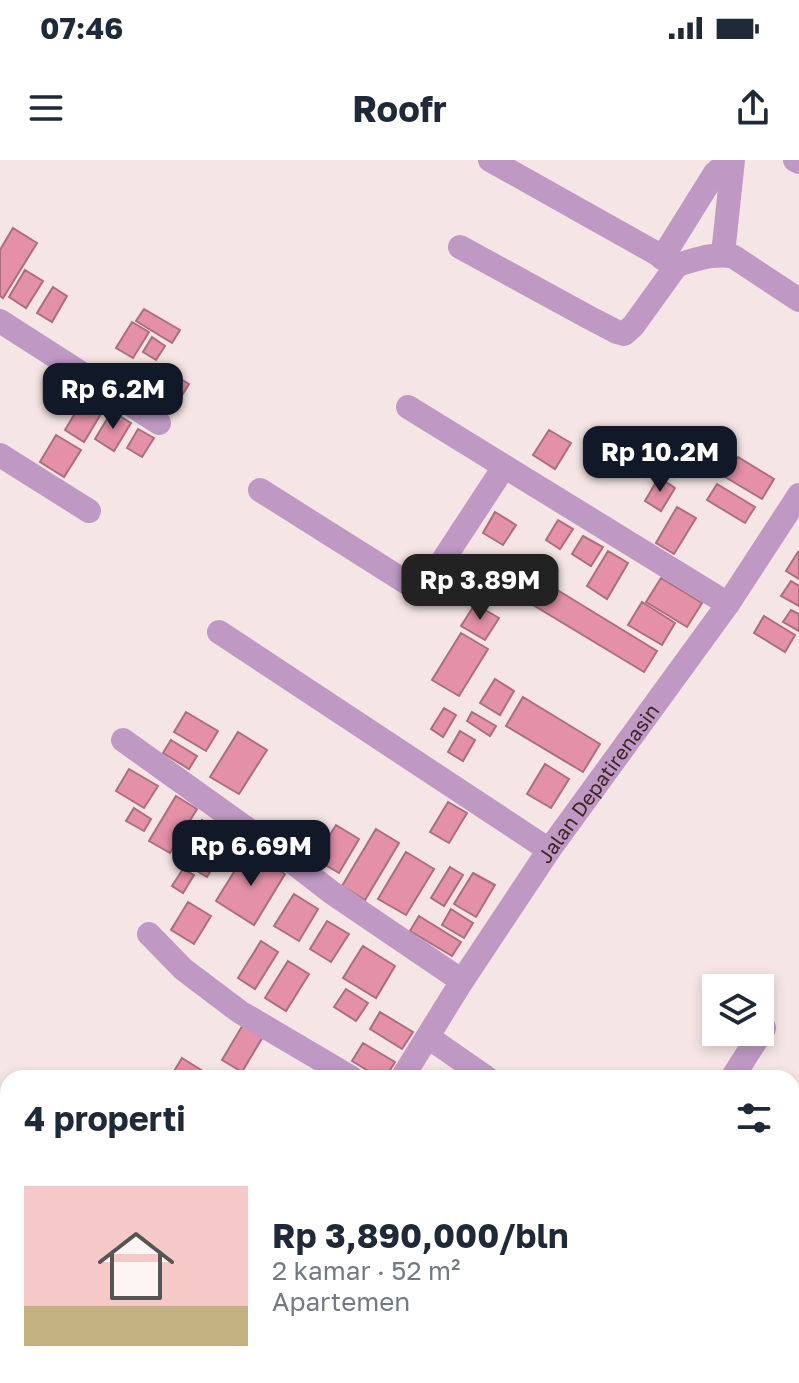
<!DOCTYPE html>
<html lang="id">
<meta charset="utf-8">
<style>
:root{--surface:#fff;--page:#f2f2f3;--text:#1f2937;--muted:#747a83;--accent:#111827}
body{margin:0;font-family:"Golos Text",sans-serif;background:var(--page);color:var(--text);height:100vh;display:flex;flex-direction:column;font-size:30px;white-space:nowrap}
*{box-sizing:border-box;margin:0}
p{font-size:26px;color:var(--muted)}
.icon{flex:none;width:44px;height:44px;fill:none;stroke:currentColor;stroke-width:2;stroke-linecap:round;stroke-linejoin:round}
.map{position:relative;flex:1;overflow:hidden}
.details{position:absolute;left:0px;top:910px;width:800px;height:314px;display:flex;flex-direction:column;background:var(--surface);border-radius:24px 24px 0 0;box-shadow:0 4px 12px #0003}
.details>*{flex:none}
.controls{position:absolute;left:702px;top:814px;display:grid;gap:16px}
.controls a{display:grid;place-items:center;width:72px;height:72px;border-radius:0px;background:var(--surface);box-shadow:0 4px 12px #0003;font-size:40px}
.price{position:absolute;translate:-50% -68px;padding:0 18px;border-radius:16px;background:var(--accent);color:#fff;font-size:26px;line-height:52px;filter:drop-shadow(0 2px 4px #0008)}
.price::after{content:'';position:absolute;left:50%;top:48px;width:24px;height:18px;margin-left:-12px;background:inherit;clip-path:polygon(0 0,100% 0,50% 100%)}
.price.on{background:#222;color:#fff}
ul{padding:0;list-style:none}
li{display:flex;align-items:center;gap:24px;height:200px;padding:0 24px}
li span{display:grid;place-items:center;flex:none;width:224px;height:160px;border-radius:0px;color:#555}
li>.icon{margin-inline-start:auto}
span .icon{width:96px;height:96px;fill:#fffc;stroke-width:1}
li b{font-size:34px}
h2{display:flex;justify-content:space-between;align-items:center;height:96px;padding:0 24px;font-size:34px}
.status{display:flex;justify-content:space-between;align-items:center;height:56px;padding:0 40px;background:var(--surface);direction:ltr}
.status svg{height:22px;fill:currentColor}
header{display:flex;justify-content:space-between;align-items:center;height:104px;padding:0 24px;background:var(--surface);font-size:36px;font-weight:700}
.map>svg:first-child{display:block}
.building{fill:#e491a7;stroke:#ac6e7e;stroke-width:2}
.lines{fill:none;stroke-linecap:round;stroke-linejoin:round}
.minor{stroke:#bf99c4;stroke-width:24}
.major{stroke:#9752a1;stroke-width:24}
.labels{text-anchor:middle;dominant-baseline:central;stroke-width:8;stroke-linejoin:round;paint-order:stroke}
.street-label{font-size:20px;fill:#3f2524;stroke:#fff}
</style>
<div class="status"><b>07:46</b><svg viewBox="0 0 49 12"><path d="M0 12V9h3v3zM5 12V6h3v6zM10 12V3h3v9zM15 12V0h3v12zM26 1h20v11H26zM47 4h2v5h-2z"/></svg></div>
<header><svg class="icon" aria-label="menu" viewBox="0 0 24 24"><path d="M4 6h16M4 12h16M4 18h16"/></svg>Roofr<svg class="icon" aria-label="share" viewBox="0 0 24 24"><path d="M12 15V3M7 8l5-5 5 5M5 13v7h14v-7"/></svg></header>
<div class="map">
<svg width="799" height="1223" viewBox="0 0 799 1223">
<rect width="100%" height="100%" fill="#f5e6e5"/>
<path class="building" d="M13,68L37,83L3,138L0,136V90Z
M25,110L43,121L26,148L9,137Z
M53,127L67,136L52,162L37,153Z
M144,149L180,170L172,183L136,161Z
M132,162L149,172L133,198L116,188Z
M152,177L165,186L156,200L143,192Z
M169,212L189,224L181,237L161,225Z
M66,213L85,224L68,251L50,240Z
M89,230L108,242L84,282L65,270Z
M112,251L131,263L114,291L95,279Z
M138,269L154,278L142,297L127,288Z
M549,270L571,283L555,309L533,295Z
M56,275L81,290L64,317L40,302Z
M738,297L774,319L762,339L725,317Z
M659,317L675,328L661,351L645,341Z
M717,324L755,347L745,363L707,340Z
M677,347L696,358L674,394L656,383Z
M495,352L516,365L503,385L483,373Z
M558,360L573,369L560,389L546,380Z
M583,376L603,387L591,406L572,394Z
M608,391L628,403L607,439L587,426Z
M798,392H799V419L786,411Z
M519,397L539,409L523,436L502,424Z
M661,418L702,443L687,467L646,442Z
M541,420L657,491L644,512L528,442Z
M791,421L799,426V446L781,436Z
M642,442L675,463L662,485L628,465Z
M475,444L499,458L485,480L461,466Z
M791,450L799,454V471L783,462Z
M764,456L795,475L785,492L754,473Z
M461,473L488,489L459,536L432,520Z
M495,519L514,531L500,555L480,543Z
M523,537L600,584L583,612L506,566Z
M444,548L456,555L443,577L431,569Z
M186,552L218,571L206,591L174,572Z
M472,552L496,566L490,576L467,561Z
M460,571L475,580L463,601L448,592Z
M238,572L267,590L239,634L210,617Z
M171,580L197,596L189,609L163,593Z
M545,604L569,619L551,648L527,634Z
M129,609L158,626L144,648L116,631Z
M176,636L197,649L170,693L149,681Z
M448,642L467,653L449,683L430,672Z
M134,648L151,659L144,671L126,661Z
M202,660L231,678L207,717L178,700Z
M336,665L359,679L339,713L315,699Z
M376,669L399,683L365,740L342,726Z
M247,691L285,714L254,765L216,741Z
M406,692L434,709L406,755L378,739Z
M450,707L463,715L444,746L431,738Z
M183,709L194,715L183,733L172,726Z
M473,713L495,725L476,757L454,744Z
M294,734L318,749L299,781L274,766Z
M188,742L211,756L194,784L171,770Z
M451,749L473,763L464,778L442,765Z
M419,756L461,782L452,796L410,771Z
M327,761L349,774L331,802L310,789Z
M261,781L278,792L255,829L238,818Z
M363,786L395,806L376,838L343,818Z
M288,801L309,814L286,851L265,838Z
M346,829L368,843L356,861L334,847Z
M380,852L413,872L402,889L370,869Z
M244,863L264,875L242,912L222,900Z
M363,883L395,902L385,918H380L352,901Z
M182,898L206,913L203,918H170Z
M5,1177L8,1179V1208L2,1218L0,1217V1184Z
M8,1212V1216H36L32,1223H2Z
M498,1216H533L528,1223H504L496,1218Z"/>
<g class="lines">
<g class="minor">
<path d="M490,0L677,105C696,100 714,92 734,97L799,140"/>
<path d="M795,0L799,2"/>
<path d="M460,87L590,158L617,172L624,174L633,166L677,105"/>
<path d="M723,94L733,0"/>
<path d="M662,98L715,13L731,0"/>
<path d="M0,161L159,263"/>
<path d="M408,247L728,444"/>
<path d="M0,295L89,351"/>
<path d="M260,330L409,424L420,426L430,420L504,307"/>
<path d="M219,472L549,690"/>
<path d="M123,580L282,694L331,732L462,821"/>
<path d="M149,774L183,809L240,852L352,918"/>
<path d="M428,877L487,918"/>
<path id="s1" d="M402,918L462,821L549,690L728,444L799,335"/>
<path d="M732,918L764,868"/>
<path d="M792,1061L799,1050"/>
<path d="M792,1132L799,1137"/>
<path d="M323,1218L331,1223"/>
<path d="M216,1223L221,1216"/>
</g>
<path class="major" d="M0,1139L8,1145
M121,1216L132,1223"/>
</g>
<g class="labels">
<g class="street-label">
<text stroke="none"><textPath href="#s1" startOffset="354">Jalan Depatirenasin</textPath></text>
</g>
</g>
</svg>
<div class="controls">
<a><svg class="icon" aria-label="layers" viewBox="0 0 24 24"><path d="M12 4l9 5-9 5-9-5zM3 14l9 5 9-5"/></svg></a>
</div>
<b class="price" style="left:113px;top:271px">Rp 6.2M</b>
<b class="price" style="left:660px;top:334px">Rp 10.2M</b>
<b class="price on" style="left:480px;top:462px">Rp 3.89M</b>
<b class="price" style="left:251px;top:728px">Rp 6.69M</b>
<section class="details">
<h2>4 properti<svg class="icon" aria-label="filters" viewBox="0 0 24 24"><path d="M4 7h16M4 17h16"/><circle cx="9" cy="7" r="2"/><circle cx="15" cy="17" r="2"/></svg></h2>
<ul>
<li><span style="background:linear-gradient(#f6c9c9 75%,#c2b280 0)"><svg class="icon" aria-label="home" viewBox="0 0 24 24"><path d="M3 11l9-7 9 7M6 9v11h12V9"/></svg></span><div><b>Rp 3,890,000/bln</b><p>2 kamar · 52 m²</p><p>Apartemen</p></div></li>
</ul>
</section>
</div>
